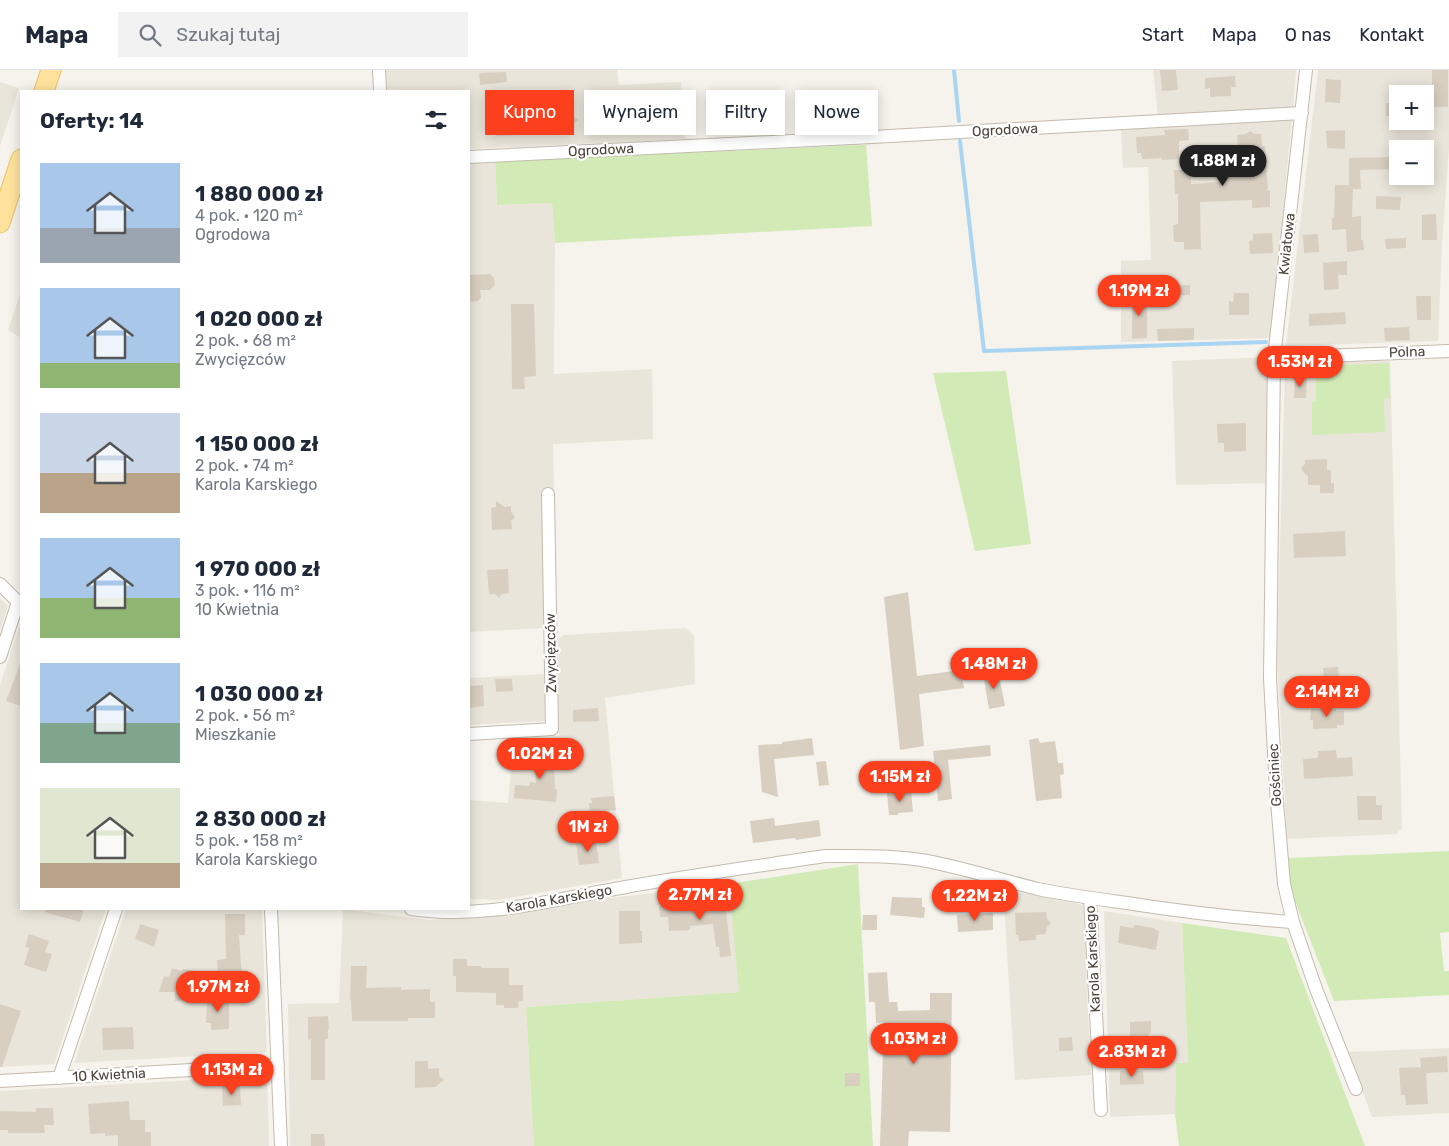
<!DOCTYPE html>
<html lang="pl">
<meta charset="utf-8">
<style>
:root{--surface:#fff;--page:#f2f2f3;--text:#1f2937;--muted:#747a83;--line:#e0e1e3;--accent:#fc3f1d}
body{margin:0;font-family:Rubik,sans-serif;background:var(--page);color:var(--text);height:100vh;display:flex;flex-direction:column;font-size:19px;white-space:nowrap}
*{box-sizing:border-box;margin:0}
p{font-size:16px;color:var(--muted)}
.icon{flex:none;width:28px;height:28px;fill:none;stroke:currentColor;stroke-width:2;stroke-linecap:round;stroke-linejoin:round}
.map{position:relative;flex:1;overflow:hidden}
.sheet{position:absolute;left:20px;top:20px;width:450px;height:820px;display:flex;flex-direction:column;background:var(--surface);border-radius:0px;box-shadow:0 2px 12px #0003}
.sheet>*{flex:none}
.hud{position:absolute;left:485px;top:20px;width:475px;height:45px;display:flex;gap:10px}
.tools{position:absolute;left:1389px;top:15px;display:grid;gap:10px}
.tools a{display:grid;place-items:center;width:45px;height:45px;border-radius:0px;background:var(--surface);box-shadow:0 2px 12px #0003;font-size:25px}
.price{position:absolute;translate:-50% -42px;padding:0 11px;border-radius:18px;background:var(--accent);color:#fff;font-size:16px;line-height:32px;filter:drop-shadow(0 1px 2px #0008)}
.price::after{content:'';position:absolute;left:50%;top:30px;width:15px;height:11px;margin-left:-8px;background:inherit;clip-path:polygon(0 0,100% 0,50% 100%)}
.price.selected{background:#222;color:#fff}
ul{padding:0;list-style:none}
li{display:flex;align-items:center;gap:15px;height:125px;padding:0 20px}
li span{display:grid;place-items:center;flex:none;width:140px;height:100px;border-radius:0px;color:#555}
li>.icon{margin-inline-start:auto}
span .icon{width:60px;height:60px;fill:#fffc;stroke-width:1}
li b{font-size:21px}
h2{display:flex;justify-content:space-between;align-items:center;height:60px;padding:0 20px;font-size:21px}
.pill{padding:0 18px;border-radius:0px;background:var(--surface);box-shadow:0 2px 12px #0003;font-size:18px;line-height:45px}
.pill.selected{background:var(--accent);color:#fff}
header{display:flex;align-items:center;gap:30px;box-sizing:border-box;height:70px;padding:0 25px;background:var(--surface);border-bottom:1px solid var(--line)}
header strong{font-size:24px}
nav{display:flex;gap:28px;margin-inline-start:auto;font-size:18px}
.search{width:350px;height:45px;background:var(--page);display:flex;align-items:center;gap:12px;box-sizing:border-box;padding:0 18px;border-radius:0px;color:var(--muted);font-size:19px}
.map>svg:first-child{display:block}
.residential{fill:#eae5da;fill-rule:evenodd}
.green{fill:#d2eab5}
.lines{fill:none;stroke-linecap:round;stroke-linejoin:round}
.stream{stroke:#a9d4f2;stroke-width:4}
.building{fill:#d8cfc1}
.street-casing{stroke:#c2bbae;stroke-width:14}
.primary-casing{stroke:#e6c16a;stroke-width:21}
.street{stroke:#fff;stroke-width:12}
.primary{stroke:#ffe39c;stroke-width:19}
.labels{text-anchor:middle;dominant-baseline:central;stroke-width:4.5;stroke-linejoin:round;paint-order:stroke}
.street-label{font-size:14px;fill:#4b4439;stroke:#fff}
</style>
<header>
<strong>Mapa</strong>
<div class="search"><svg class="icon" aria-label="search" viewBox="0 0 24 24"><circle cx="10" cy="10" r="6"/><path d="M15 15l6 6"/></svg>Szukaj tutaj</div>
<nav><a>Start</a><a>Mapa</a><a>O nas</a><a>Kontakt</a></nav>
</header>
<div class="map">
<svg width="1449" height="1076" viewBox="0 0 1449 1076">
<rect width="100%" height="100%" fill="#f6f3ec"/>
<path class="residential" d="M386,0H617L619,15L681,12L685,69L469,79V21H387Z
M1153,0H1296L1293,40L1158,47Z
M1318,0H1449V77L1442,177L1438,271L1286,276ZM1398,24H1425V51H1398ZM1398,79H1425V106H1398Z
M0,12L19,18L0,76Z
M1292,47L1271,268L1121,272V191L1151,190L1148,97L1123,98L1121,57Z
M495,88L497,135L552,133L555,173L554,304L652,299L653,369L553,374L554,420L542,421L544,558L469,562V89Z
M21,221V268L8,260Z
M1269,287L1265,413L1176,415L1172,291Z
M1390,291L1402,758L1396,764L1287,769L1277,585L1285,294Z
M0,528L8,536L0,560Z
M21,551V839H106L54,994L0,997V615Z
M686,558L694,566L695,614L605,628L622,808L498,830L469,829V730L508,733L514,668L559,666L556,636L555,573L563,565Z
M544,604L545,651L469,655V608Z
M729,814L740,922L526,937L534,1076H290L288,934L339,933L343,839L429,850L449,849L516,844L603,829Z
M1003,819L1083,835L1091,1005L1015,1010Z
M126,839H262L267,982L74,993Z
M1104,841L1182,853L1188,993L1176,994L1175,1044L1110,1047Z
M1449,978V1043L1372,1047L1348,982Z
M267,1006L269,1076H0V1021Z"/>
<path class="green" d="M866,75L872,156L555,173L552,133L497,135L495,91Z
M1389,293L1390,328L1384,329L1385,362L1312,365V331H1316V296Z
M1006,301L1031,474L975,481L933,303Z
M1449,781V862L1440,863L1444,901H1449V925L1334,931L1291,821L1288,788Z
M858,794L873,1076H534L526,937L739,922L729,814Z
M1182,853L1286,868L1365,1076H1179L1175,1044L1176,993H1188Z"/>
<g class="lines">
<path class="stream" d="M954,0L959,51
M960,71L984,281L1266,272"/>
</g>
<path class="building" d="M1160,0H1176L1178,20L1162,21Z
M1432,0H1448V37H1432Z
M506,2L507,12L480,15L479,3Z
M1235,6L1236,17H1231V26L1210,27V18L1205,19V8Z
M1326,9L1341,10L1340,33L1325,32Z
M1386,33H1398V45L1386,46Z
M573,40V46L578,50L573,54L574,60L558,62L556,42Z
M520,47L521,65L496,66L495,49Z
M1188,59L1189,70L1179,71V89L1162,90V88L1142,89L1141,83H1137L1136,67L1165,65L1164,60Z
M1345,60V79L1327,78L1326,61Z
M1250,61L1254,64H1261L1262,76H1265L1268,121H1270V137L1252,138V130L1200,132L1201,179L1184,180V172H1174L1173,155L1178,154V124H1175L1174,100H1191V114L1220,112L1219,80L1238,79L1237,65L1246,64Z
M1390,87V89L1398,88V99L1360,100L1361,119H1353L1352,147L1361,146V170H1363L1364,180L1347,182L1346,159L1332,160V148H1334L1335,115H1349V88Z
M1376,126L1401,127L1400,140L1376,139Z
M1436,144L1437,170H1422V145Z
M1272,163L1273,183L1250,184L1249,171L1253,170V164Z
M1318,164L1319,182L1304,183L1303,165Z
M1406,168V178L1386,179L1385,169Z
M1347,191V205H1338L1339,219L1324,220L1323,193Z
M490,204L494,208L495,215L490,220H480L481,228L478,231L469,232V205Z
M1190,215V225L1157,226V216Z
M1234,223H1249V245H1229V231L1233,232Z
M1132,225H1147V268L1132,269Z
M1416,226H1431V250H1417Z
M511,234H534L536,306L524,307L525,319H512Z
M1345,242L1346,254L1309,256V244Z
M1409,257L1410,270L1385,271L1384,258Z
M1194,258V270L1158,271L1157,259Z
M1295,308H1307L1306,328H1294Z
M1246,353V381L1224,382V373H1218L1217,354Z
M1327,389V400H1331V413H1334V423H1320V415H1308V405H1306L1301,398L1305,394V390Z
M496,431L505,437L511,436V442L515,447L511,451L512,459L492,460L491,438L496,437Z
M1345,461L1346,486L1294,488L1293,464Z
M508,499L509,523L502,524L499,528L495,524H489L487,500Z
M908,522L917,606L961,600L964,618L919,624L924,676L900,680L884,527Z
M20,594H21V636L6,631Z
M1338,597L1340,618H1325L1323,598Z
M998,601L1005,636L989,639L983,604Z
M495,609H512L513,621L496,622Z
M483,615L484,636L469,638V616Z
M598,638L599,651L573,652V640Z
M1311,639H1336V641H1344V655H1337V658L1313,659V650H1310Z
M812,668L814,685L774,689L778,727L762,722L758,675L782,674V672Z
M1038,668L1040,673L1055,671L1058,693H1063L1064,704L1060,705L1062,728L1036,731L1029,670Z
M990,675L991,686L948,690L952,729L938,731L933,681Z
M553,680L555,719H557L556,732L514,728L515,715L529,716L530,712L536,713L535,696L530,692L534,686V682Z
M1336,680L1337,688L1352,687L1353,706L1304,709L1303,689L1318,688V681Z
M826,691L829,715L819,716L816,692Z
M911,721L913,742L898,743V745H889L887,723Z
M614,726L616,740L590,743L589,733H592L591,728Z
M1357,726H1376V735H1382V750H1358Z
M774,748L775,756L819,750L821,766L796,770L795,768L753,773L750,751Z
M596,771L599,793L579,795L576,773Z
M892,827L922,828V837H925L924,848L890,845Z
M720,832L721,841H726L731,886L720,887L719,877H716L713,854L690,856V860L669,861L668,847H660L659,836L684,834V836Z
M45,839H84L80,852L45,842Z
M619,841H640V861H642V873L619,874Z
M1046,842L1047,849L1051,853L1047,857L1046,864L1036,865V870L1019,871L1018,865H1016L1015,843Z
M993,843V860L958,862L957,845Z
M225,844H245V865H239L242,910L227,911V904L218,905L217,890L226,889Z
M863,845H877V860H862Z
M140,854L159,860L154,877L135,869Z
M1135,855L1154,858L1155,860L1159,861L1156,880L1118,873L1120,856L1133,858Z
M29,864L49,871L45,882L52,884L46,902L24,895L29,878L25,877Z
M453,889H467V896H481L482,898H509V915H523V931H519L518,938H504V935H496V923L456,922V906H453Z
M351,896H367L366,918L401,917V920L430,919V932H435V948H408V951H352L351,930L350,929Z
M172,898L182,901L183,899L196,901V930L175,931V922H159L164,906L169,907Z
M887,902L889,932H897L898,941L930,940V923H952L950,1062L909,1061L908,1076H880L884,952L876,953L875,932H869L868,903Z
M207,927H229V959L211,960V953H206Z
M0,934L21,941L2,997H0Z
M328,946L329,959H328V969H325V1010H311V969L308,970V947Z
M1151,951V962L1148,966V970L1145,974H1130V952Z
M133,957L134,979L103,980L102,958Z
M1072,967L1073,981H1059V968Z
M1447,986L1448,1002L1426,1003L1428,1034L1406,1035L1405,1025H1401L1399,998L1421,997L1420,988Z
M415,991H428V999L439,998V1006L444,1010L435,1017L415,1018Z
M1120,1001H1143L1144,1014L1120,1015Z
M845,1003H860V1016H845Z
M240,1015L241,1035L223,1036L222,1016Z
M129,1031L130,1050H145V1062H151V1076H118V1065L105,1066V1063L90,1064L88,1034Z
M36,1038H53L54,1055H44L45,1063H8V1060H0V1041L36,1042Z
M311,1064H324L325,1076H311Z"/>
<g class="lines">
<g class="street-casing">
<path id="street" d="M379,0L380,21
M1306,0L1274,288L1270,608L1276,720L1284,814L1293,852L1316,919L1356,1019
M469,87L872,67L1302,43
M1274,288L1449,281
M0,514L21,535
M0,587L18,532
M469,664L552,659L548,424
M1090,828L1101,1040
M271,839L281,1076
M411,839C483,850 555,829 626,817C692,805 759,796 825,786C859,786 894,785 927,791C964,798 1001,810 1038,819C1067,825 1098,829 1127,833C1183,842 1238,848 1293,852
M59,1008L116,839
M0,1011L278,995"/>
</g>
<g class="primary-casing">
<path id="primary" d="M44,21L51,0
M0,153L21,89"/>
</g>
<use href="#street" class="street"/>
<use href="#primary" class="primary"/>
</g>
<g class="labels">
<g class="street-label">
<text transform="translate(1005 60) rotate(-3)">Ogrodowa</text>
<text transform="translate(601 80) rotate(-3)">Ogrodowa</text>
<text transform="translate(1287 174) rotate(-84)">Kwiatowa</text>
<text transform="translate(1407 282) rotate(-2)">Polna</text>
<text transform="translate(551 583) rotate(-91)">Zwycięzców</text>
<text transform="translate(1275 705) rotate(-93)">Gościniec</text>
<text transform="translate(559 829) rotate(-10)">Karola Karskiego</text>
<text transform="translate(1093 889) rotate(-93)">Karola Karskiego</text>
<text transform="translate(109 1005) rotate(-3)">10 Kwietnia</text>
</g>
</g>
</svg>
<div class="tools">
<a>+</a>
<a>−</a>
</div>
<b class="price selected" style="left:1223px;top:117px">1.88M zł</b>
<b class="price" style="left:1139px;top:247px">1.19M zł</b>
<b class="price" style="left:1300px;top:318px">1.53M zł</b>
<b class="price" style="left:994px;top:620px">1.48M zł</b>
<b class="price" style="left:1327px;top:648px">2.14M zł</b>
<b class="price" style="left:540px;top:710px">1.02M zł</b>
<b class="price" style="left:900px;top:733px">1.15M zł</b>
<b class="price" style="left:588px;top:783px">1M zł</b>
<b class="price" style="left:700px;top:851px">2.77M zł</b>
<b class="price" style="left:975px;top:852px">1.22M zł</b>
<b class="price" style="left:218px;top:943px">1.97M zł</b>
<b class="price" style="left:914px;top:995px">1.03M zł</b>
<b class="price" style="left:1132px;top:1008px">2.83M zł</b>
<b class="price" style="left:232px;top:1026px">1.13M zł</b>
<div class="hud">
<a class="pill selected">Kupno</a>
<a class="pill">Wynajem</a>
<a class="pill">Filtry</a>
<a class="pill">Nowe</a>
</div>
<section class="sheet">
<h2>Oferty: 14<svg class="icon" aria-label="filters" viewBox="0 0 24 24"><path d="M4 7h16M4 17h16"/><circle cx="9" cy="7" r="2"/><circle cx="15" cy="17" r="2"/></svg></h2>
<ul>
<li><span style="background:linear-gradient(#a9c7e8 65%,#9aa5b1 0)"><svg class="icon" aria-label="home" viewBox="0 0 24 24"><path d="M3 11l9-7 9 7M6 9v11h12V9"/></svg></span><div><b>1 880 000 zł</b><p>4 pok. · 120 m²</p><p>Ogrodowa</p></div></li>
<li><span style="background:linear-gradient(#a9c7e8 75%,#8fb573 0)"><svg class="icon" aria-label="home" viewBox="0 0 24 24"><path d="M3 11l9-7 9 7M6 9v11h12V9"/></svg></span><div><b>1 020 000 zł</b><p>2 pok. · 68 m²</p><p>Zwycięzców</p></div></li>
<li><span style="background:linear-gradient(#c9d6e8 60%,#b9a48a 0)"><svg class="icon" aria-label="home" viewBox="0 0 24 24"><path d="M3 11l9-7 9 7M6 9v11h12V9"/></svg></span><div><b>1 150 000 zł</b><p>2 pok. · 74 m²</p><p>Karola Karskiego</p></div></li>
<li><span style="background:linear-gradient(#a9c7e8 60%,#8fb573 0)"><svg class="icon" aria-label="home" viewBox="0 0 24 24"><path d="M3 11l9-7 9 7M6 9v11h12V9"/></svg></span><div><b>1 970 000 zł</b><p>3 pok. · 116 m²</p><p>10 Kwietnia</p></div></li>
<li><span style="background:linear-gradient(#a9c7e8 60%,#7fa58c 0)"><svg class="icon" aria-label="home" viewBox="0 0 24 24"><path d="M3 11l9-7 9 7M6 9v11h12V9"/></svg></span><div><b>1 030 000 zł</b><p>2 pok. · 56 m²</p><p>Mieszkanie</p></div></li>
<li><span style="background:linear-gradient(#dfe7d0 75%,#b9a48a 0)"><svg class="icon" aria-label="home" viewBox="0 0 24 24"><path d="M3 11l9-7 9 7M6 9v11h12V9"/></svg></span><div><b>2 830 000 zł</b><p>5 pok. · 158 m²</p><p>Karola Karskiego</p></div></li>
</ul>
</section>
</div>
